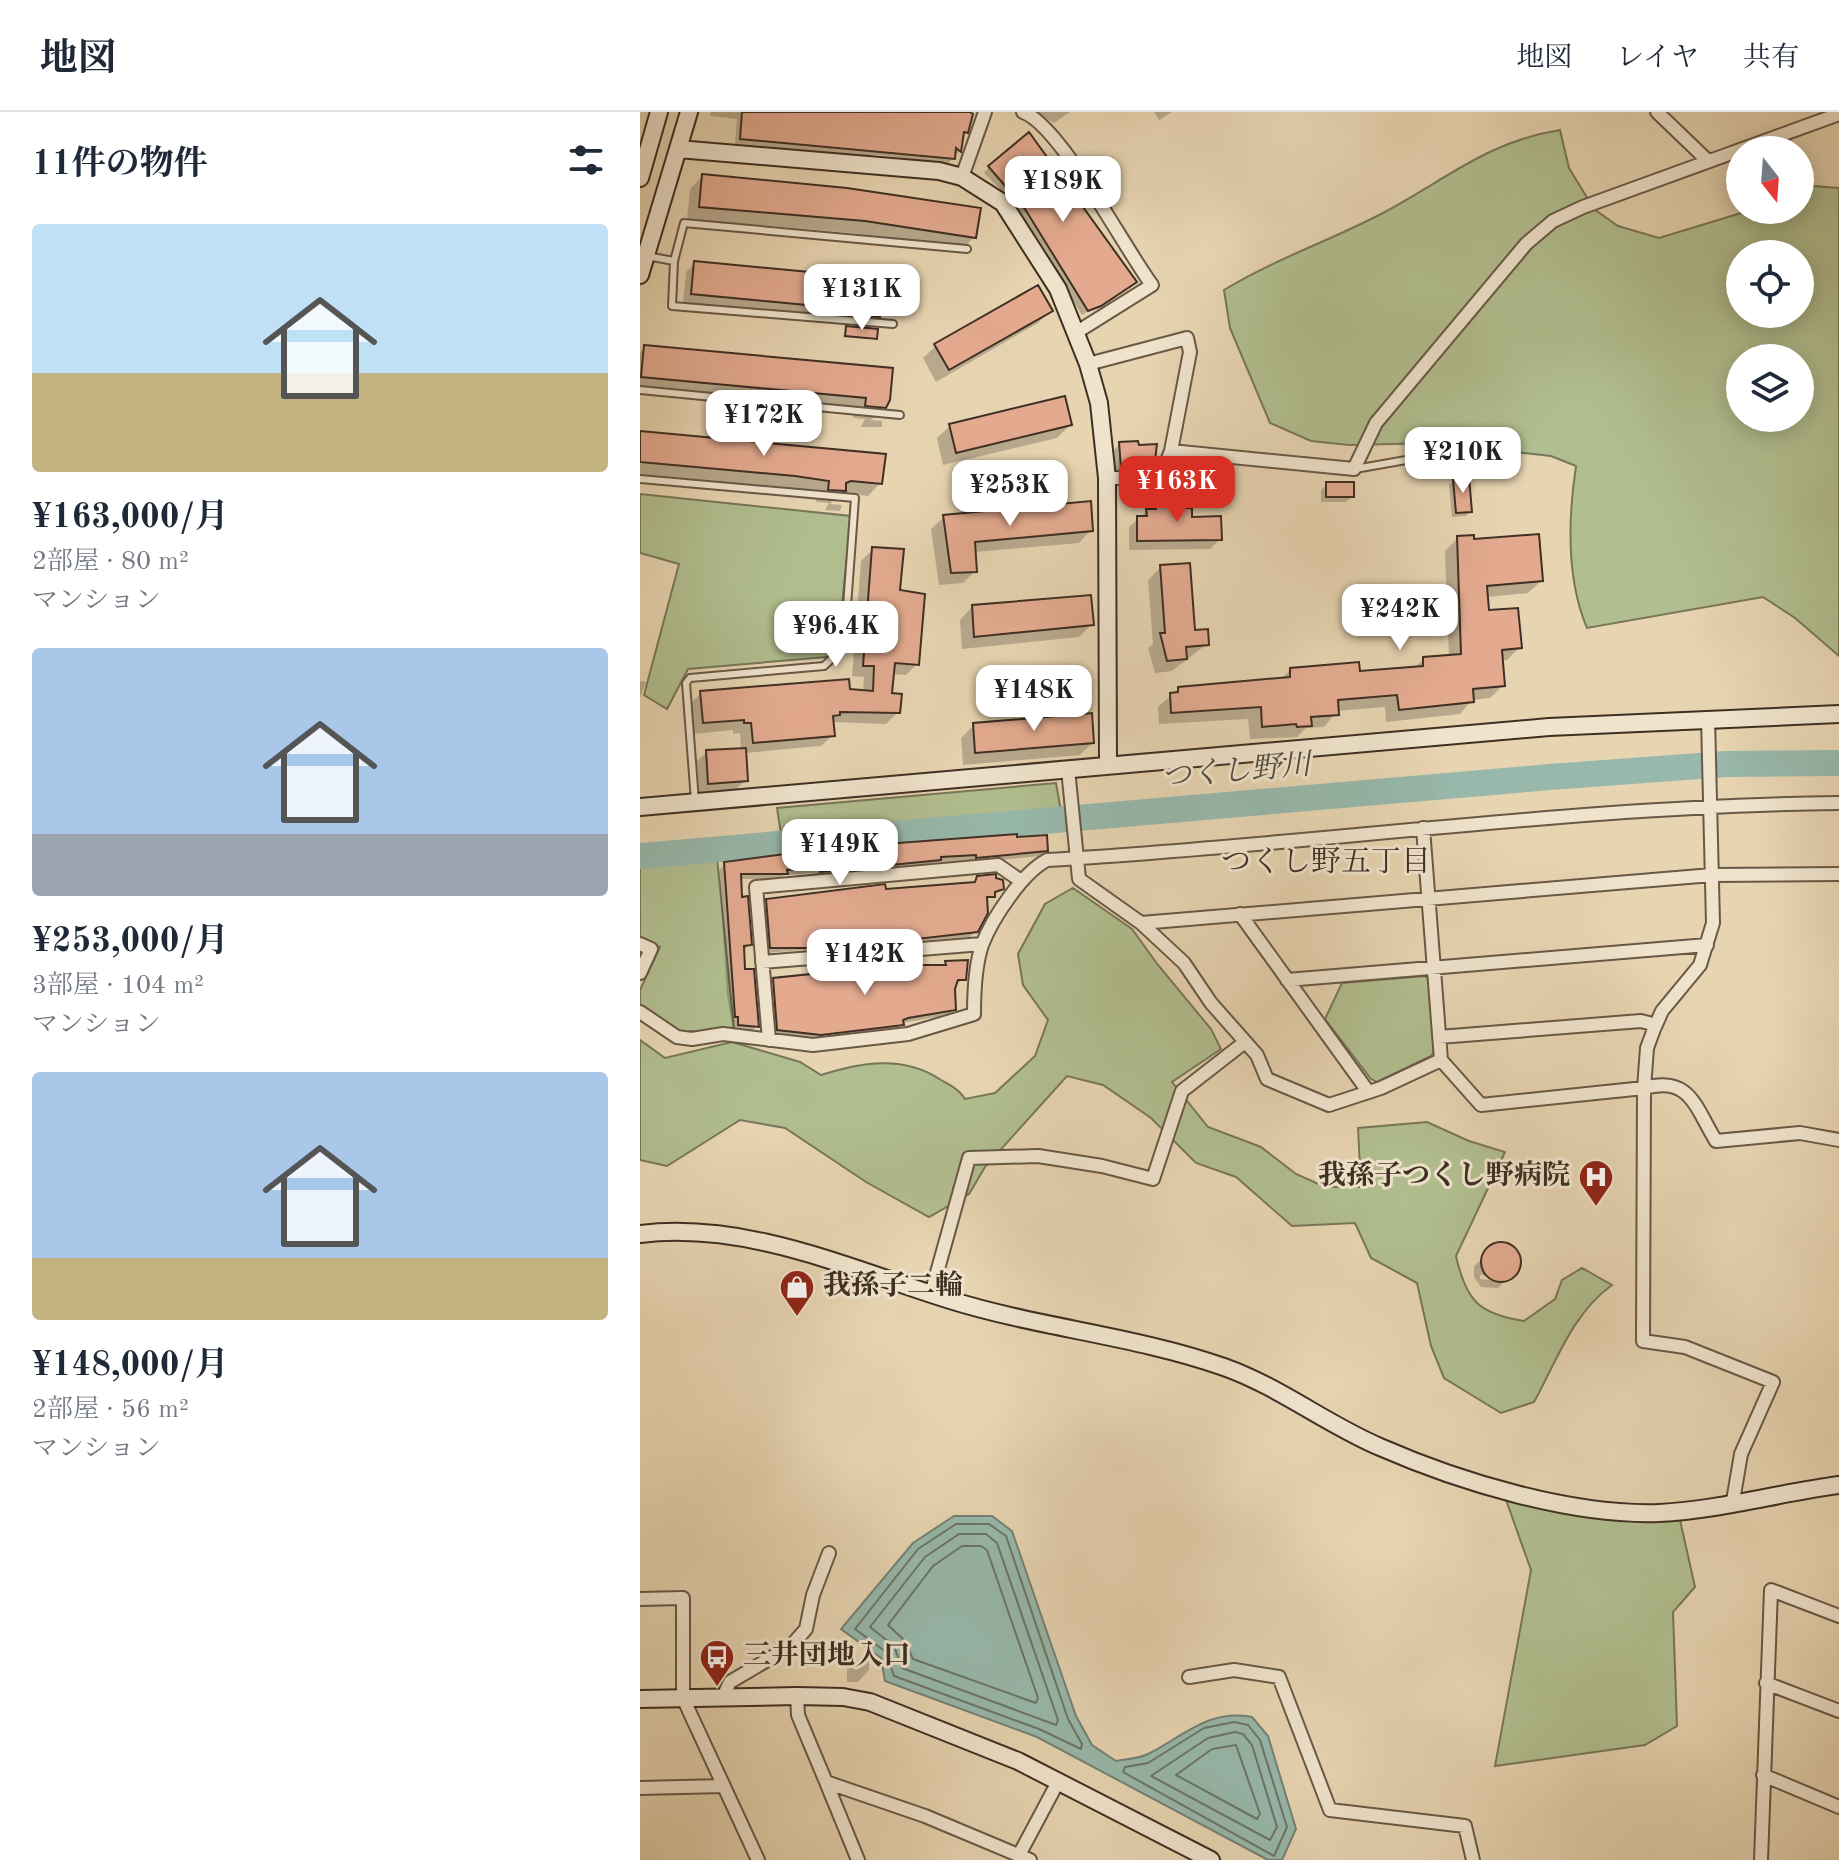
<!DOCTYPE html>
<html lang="ja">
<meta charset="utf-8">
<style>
:root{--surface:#fff;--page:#f2f2f3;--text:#1f2937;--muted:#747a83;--line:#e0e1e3;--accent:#d93025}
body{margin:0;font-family:"Old Standard TT","Noto Serif JP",serif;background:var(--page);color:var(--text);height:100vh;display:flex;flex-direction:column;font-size:30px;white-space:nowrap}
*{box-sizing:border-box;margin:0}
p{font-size:26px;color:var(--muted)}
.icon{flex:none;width:44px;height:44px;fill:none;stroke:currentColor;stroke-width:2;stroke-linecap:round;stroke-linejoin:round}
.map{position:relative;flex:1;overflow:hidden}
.details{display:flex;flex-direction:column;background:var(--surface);width:640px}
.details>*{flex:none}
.needle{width:52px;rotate:163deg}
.tools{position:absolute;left:1086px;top:24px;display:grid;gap:16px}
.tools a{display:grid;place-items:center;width:88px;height:88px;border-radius:50%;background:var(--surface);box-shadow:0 4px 20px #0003;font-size:40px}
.price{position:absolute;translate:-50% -68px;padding:0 18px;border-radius:16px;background:#fff;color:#222;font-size:26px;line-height:52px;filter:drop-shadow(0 2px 4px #0008)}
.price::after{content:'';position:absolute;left:50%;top:48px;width:24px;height:18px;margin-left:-12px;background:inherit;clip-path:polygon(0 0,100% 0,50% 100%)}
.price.selected{background:var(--accent);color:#fff}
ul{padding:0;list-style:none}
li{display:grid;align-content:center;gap:16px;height:424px;padding:0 32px}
li span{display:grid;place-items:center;height:248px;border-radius:8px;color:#555}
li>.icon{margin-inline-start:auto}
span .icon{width:144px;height:144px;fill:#fffc;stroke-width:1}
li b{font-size:34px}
h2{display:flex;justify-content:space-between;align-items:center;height:96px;padding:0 32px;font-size:34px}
header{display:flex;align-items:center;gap:48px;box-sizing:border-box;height:112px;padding:0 40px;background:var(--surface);border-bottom:2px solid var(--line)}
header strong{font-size:38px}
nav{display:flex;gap:44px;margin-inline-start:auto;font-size:28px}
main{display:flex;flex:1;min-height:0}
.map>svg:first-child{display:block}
.green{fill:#b1be8f;stroke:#787659;stroke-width:2;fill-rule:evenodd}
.water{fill:#97b8ab;stroke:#748175;stroke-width:2}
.shadow{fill:#0003}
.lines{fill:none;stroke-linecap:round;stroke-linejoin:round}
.shore{stroke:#6b7467;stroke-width:2}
.river{stroke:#97b8ab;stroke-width:26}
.building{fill:#e3aa90;stroke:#3f2f23;stroke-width:2}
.lane-casing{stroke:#695846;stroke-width:10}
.street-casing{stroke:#695846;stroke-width:16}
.secondary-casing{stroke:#3f2f23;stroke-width:20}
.lane{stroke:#efe3cc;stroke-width:6}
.street{stroke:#efe3cc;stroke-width:12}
.secondary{stroke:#efe3cc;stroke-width:16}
.labels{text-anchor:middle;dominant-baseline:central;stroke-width:6;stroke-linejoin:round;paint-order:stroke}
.poi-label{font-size:28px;font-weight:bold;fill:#3f2f23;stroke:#efe3cc;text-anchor:start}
.water-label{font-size:30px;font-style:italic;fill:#514a3e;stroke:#efe3cc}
.neighbourhood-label{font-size:30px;fill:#3f2f23;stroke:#efe3cc}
</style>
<header>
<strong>地図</strong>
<nav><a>地図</a><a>レイヤ</a><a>共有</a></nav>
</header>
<main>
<section class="details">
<h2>11件の物件<svg class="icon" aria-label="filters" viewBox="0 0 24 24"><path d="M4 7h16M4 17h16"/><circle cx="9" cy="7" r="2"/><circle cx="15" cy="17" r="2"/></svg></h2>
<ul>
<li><span style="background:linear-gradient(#bfe0f5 60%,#c2b280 0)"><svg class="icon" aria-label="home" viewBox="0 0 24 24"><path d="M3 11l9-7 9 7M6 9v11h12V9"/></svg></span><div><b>¥163,000/月</b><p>2部屋 · 80 m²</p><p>マンション</p></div></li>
<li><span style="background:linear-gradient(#a9c7e8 75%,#9aa5b1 0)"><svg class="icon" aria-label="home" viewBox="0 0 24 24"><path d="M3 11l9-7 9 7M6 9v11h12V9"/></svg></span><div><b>¥253,000/月</b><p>3部屋 · 104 m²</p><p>マンション</p></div></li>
<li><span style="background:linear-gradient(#a9c7e8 75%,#c2b280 0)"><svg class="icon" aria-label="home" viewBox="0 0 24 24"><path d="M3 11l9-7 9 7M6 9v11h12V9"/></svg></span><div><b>¥148,000/月</b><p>2部屋 · 56 m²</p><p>マンション</p></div></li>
</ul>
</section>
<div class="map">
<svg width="1199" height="1748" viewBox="0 0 1199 1748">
<rect width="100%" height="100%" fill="#e7d4b1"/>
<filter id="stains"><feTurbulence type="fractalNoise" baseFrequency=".0025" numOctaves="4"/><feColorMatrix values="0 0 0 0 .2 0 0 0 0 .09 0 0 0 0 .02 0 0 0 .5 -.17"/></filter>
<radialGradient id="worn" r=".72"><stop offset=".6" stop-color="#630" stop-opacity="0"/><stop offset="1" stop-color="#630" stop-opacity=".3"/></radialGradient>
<path class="green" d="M920,18L929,56L954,97L978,114L1019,126L1111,98H1160V79L1174,74L1199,76V544L1155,506L1123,485L947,516C926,466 928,407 936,354L911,344L795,331L709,333L671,329L630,311L590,216L584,178C635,147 687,130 739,103C803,70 845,30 920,18ZM1100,142H1160V202H1100ZM1100,246H1160V306H1100Z
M0,382L211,404L198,533L187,545L48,557L27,597L4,583L39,452L0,441Z
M416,671L421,699L141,722L137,696Z
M77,746L94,917L40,920L0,893V878L20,835L0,825V753Z
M433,776L492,817L518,853L571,917L581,937L532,970L568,1015L621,1035L656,1062L685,1075H721L718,1016L787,1010L829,1029L865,1040L816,1144C826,1189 839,1202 884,1209L915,1187L922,1168L942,1156L972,1173C933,1201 917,1248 894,1290L861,1301L804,1266L791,1234L777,1171L731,1146L715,1111L652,1114L596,1065L556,1051L511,1006L463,973L427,964L345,1055L329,1082L289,1105L226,1070L145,1016L100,1008L27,1054L0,1048V928L25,946L92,930L160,950L181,963C222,950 264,943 301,968C310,973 320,978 325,987L355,981L395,944L408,908L383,873L378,842L405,792Z
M785,864L790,868L796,937L791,944L737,970L731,967L685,907L702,871Z
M866,1388L973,1408H1040L1055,1475L1033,1500L1037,1614L1005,1633L855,1654L891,1458Z"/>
<path class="water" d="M314,1404H352L372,1419L436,1604L452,1633L476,1649C486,1647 498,1647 508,1642C544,1624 568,1597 612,1605L628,1624L656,1717L642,1748H628L397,1625L245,1569L241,1546L201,1517L273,1431Z"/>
<path class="shadow" d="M71,0H325L326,20L321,25L319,39L308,52L240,43L203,44L95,32L97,7L70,4Z
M397,0H430L414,11Z
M514,0H532L519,8Z
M349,55L489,175L442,203L359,76L344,61Z
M63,64L334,125L322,138L212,121L47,107L50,77Z
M55,151L238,204L228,213L199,211L200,205L43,191L46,160Z
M411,198L398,211L296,270L283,246L296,234Z
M207,216L235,226L203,225Z
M5,235L250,257L244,295L231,308L242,309V315H221L225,307L213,306L214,298L0,279V240Z
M430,313L417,326L303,353L297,326L310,314Z
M0,321L240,371L228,384L201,381L190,392L202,393L200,399L185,398L189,391L176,390L177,381L0,363Z
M480,332L515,334L513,355L507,361H476L474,338Z
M814,369L830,399L826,404L812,405L809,373Z
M687,372L712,385L706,390H681V378Z
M516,390L536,398L580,427L570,437L489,438V415Z
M304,405L451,418L439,431L334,440L335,459L323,471L299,473L291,417Z
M818,426L833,429L901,469L888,481L846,485L847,501L880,535L867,548L861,549L863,573L850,586L832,588L820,602L746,610L745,595L697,599L684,615L666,616L657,625L610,627L608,607L519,612L518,595L538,577L640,568L650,558L718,562L774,556L784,547L809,545L805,439Z
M233,437L258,480L277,552L266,563L252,562L250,582L258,600L246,612L192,610L193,623L181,634L104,641L106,668L96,677L59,680L57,649L67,640L101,638L100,621L93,622V618L52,622L49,593L61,581L223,580L224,565L212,564L221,449Z
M521,455L553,521L567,532L532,559L515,561L508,536L513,532L508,468Z
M332,495L452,512L439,525L322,537L320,508Z
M0,569L6,570L0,585Z
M334,613L452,631L440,643L323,653L321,626Z
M406,738L400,744L331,751V748L297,750L293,753L175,765L174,761L144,763L140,767H99L110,832L104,838L103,860L117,914L111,920L93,918L87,883L79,758L85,752Z
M338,766L361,769L360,779L345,788L336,819L330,825L125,841L121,795L127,789L332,772Z
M306,851L324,867L314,873V897L308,903L262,911L256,919L174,928L132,923L128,874L134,868L302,855Z
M859,1132L870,1135L878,1145L877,1157L869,1166L840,1163V1167L865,1169L858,1176L841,1175L834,1165V1154Z
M213,1549H229V1558L218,1570H207V1555Z"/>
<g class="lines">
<path class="shore" d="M316,1412H349L366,1424L428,1607L442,1632L441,1637L399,1617L254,1564L246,1540L215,1517L278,1437Z
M319,1422H346L357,1431L418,1608L416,1613L262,1556L254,1534L230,1515L285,1445Z
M322,1434H341L347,1438L398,1586L396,1591L273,1547L265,1529L248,1513L293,1454Z
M594,1610L608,1613L620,1628L647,1715L634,1744L483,1660L485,1655L508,1651L564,1616Z
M595,1620L603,1622L612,1633L637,1715L630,1728L511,1664L568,1626Z
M596,1633L620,1702L617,1707L536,1663L572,1637Z"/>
<path class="river" d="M0,744L910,665L1086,652L1199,651"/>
</g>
<path class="building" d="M102,0H330L333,2L328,21L324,20L321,40L316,36L315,47L100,27Z
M389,20L497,170L461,194L448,199L385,97L348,54Z
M62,62L207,76L341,96L336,126L225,109L59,95Z
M54,149L244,167L240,205L207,202L208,197L51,182Z
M398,173L413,199L309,258L294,232Z
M206,214L238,217L237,227L205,224Z
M4,233L253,256L250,288L246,296L225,294L226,286L1,265Z
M425,284L432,313L316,341L309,312Z
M0,319L246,342L242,372L211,369L206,371V379L188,378L189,369L155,364L0,350Z
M498,329L499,333L517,332L514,356H481L479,330Z
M829,365L832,400L816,401L813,367Z
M686,370H714V385H686Z
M516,388H538V396H552V405L581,404L582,428L497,429V404H507L506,397H516Z
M451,389L453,419L335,430L337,460L311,461L303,403Z
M899,422L903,469L847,474L849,498L878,496L882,536L862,538L865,574L833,577L834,590L759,598L757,583L698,588L699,603L671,605L672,614L657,615L656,612L622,615L621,595L531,601L530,581L538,580V575L650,565V556L719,550L720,559L783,554V545L821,542L817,424L834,423V427Z
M232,435L264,437L260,478L285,482L279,553L255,551L252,581L262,582L260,601L200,600V603L193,604L195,624L113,631L111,611H104V608L63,611L60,579L209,567L210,577L233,579L234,554H223Z
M550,451L555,518L568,517L569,533L546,535L547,547L527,549L520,521H525L520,453Z
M451,483L454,513L334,525L332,493Z
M452,601L454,631L335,641L333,611Z
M106,636L108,669L68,672L66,638Z
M377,722V725L407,723L408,739L336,746V743L301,745V748L180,760V756L147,758L148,762H101L102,785L108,784L112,833L104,834L105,857H114L119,915L98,913V905H95L84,750L192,736Z
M356,762V766L363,768L364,777L355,780V785H347L348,801L338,820L277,827V823L250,825L251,829L178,836H130L126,787L245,772L246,777L335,770L337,764Z
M328,848L326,868H318L315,877L316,898L268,906L263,908L264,913L181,923L137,918L133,866L257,853H306L305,849Z
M841 1150a20 20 0 1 1 40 0a20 20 0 1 1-40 0Z"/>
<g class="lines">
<g class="lane-casing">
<path id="lane" d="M7,144L34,149L32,194L253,212
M34,149L44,111L327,137
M0,278L260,303
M715,357L766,348
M0,367L215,386L204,535L184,554L50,566L46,571L55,689"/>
</g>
<g class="street-casing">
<path id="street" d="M383,0C420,13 485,137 512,173L437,220
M1017,0L1067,48
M322,65L345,0
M448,252L547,226L550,240L531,339L520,366H467
M531,339L714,357L736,311L886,132L913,109L943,95L1199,2
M1068,606L1073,811L1060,853L1022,899L1014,917L1007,936L1004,976C1050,963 1055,995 1076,1029L1160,1021L1199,1028
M428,657L439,767L501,811L544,851L571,891L617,943L627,967L689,993L741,976L801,948
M783,716L801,948L841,993L1004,976L1003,1229L1045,1235L1133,1270L1101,1342L1093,1389
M600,802L727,978
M501,811L1072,763L1199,762
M0,832L11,837L0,861
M122,850L342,832
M647,868L1067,833
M0,900L37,925L52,927L83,922L173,933L268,922L334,902C334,880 335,854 342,833C352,807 382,761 407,748C672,733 934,694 1199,691
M799,925L1001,909L1016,913
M129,928L116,775L358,753L381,769
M291,1182L329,1046L398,1044L462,1054L513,1067L542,979L605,930
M0,1487L43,1486V1586L118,1748
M549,1565L594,1558L639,1565L690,1698L825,1714L833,1748
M1126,1571L1199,1599
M157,1584L158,1603L186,1670L285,1704L390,1748
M83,1585L90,1570L151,1534L166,1517L173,1483L189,1441
M1123,1663L1199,1695
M186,1670L218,1748
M0,1676L84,1674
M379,1743L419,1668
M1121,1748L1131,1478L1199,1504"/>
</g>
<g class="secondary-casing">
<path id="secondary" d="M38,37L299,59L322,65L363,91L418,177L448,252L459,291L467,366L468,653
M0,66L19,0
M0,163L49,0
M0,695L909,615L1199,602
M0,1122C107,1109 210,1157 310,1188C400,1216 496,1224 584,1255C640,1275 686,1312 740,1335C820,1370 932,1404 1019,1401C1079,1398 1139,1381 1199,1373
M0,1587L157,1584L203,1585L230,1590L378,1649L571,1748"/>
</g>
<use href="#lane" class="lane"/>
<use href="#street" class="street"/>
<use href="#secondary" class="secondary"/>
</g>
<defs>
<g id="hospital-pin" transform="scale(1.8)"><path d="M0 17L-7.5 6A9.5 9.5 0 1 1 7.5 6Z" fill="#8f2418" stroke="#efe3cc"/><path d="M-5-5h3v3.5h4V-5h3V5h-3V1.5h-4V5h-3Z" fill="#fff"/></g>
<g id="shop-pin" transform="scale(1.8)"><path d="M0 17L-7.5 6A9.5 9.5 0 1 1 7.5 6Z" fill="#8f2418" stroke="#efe3cc"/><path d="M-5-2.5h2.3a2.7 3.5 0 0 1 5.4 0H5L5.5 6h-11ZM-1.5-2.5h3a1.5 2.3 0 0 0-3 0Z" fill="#fff"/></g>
<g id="bus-pin" transform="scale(1.8)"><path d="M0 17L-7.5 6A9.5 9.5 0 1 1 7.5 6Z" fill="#8f2418" stroke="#efe3cc"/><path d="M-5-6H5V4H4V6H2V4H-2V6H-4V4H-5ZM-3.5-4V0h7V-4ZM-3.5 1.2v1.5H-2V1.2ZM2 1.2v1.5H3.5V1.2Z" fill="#fff"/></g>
</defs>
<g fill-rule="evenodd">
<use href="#hospital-pin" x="956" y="1065"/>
<use href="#shop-pin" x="157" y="1175"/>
<use href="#bus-pin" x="77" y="1545"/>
</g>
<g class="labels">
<g class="poi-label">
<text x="930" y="1065" text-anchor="end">我孫子つくし野病院</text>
<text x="183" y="1175">我孫子二輪</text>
<text x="103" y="1545">三井団地入口</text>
</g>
<g class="water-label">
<text transform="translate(596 660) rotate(-5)">つくし野川</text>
</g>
<g class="neighbourhood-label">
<text x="686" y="751">つくし野五丁目</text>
</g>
</g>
<rect width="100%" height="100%" filter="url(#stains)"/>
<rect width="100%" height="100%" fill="url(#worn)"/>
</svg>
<div class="tools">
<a><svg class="needle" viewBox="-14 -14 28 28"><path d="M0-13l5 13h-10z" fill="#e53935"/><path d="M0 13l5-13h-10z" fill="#747a83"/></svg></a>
<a><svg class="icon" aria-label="locate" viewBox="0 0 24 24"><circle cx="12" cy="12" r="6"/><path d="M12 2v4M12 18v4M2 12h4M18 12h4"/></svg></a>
<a><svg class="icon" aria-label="layers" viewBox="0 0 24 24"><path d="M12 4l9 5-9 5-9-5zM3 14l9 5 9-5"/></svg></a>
</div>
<b class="price" style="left:423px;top:112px">¥189K</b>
<b class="price" style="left:222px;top:220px">¥131K</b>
<b class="price" style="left:124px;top:346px">¥172K</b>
<b class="price" style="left:823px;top:383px">¥210K</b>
<b class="price selected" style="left:537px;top:412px">¥163K</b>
<b class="price" style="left:370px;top:416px">¥253K</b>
<b class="price" style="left:760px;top:540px">¥242K</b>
<b class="price" style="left:196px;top:557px">¥96.4K</b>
<b class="price" style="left:394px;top:621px">¥148K</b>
<b class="price" style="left:200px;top:775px">¥149K</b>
<b class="price" style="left:225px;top:885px">¥142K</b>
</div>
</main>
